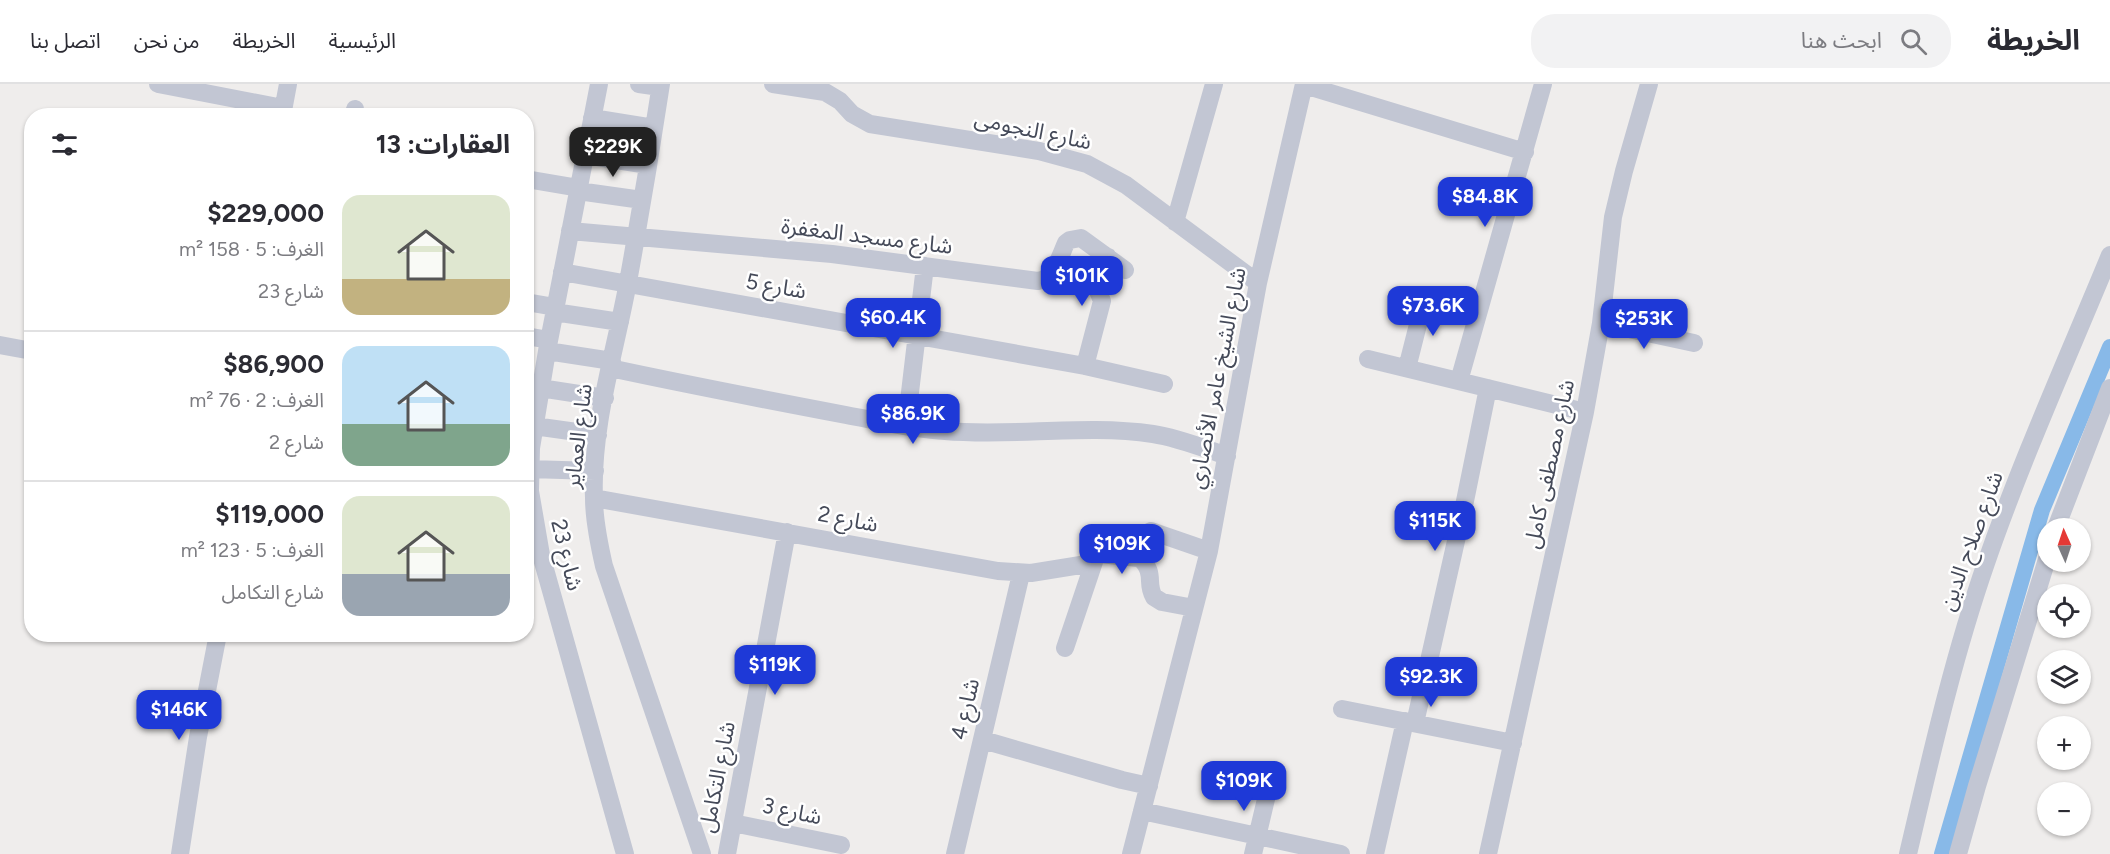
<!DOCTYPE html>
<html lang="ar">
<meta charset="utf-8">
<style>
:root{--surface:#fff;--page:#f2f2f3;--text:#2b2b33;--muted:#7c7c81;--line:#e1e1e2;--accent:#1e39d7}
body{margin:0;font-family:Figtree,"Noto Sans Arabic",sans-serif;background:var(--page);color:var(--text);direction:rtl;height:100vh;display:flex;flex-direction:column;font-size:22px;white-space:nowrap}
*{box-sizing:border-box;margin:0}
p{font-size:20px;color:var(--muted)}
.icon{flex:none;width:33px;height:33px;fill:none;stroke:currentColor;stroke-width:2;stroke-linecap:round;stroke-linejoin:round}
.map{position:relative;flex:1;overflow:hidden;direction:ltr}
.drawer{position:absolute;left:24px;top:24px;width:510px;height:534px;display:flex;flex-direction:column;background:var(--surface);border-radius:24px;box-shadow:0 2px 4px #0004;direction:rtl}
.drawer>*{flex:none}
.needle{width:39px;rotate:357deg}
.buttons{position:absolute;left:2037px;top:434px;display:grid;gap:12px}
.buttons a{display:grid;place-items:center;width:54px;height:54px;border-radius:50%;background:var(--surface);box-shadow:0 2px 4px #0004;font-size:30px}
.price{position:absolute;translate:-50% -51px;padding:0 14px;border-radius:12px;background:var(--accent);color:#fff;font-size:20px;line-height:39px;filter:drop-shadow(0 2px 3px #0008)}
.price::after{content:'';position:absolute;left:50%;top:36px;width:18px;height:14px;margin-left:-9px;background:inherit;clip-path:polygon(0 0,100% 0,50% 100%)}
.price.on{background:#222;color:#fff}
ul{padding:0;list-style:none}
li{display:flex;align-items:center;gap:18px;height:150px;padding:0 24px}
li+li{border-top:2px solid var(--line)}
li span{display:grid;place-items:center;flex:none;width:168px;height:120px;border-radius:18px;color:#555}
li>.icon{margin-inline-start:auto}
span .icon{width:72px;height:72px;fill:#fffc;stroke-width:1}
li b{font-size:26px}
h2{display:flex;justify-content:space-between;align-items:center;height:72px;padding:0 24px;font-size:26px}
header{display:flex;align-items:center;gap:36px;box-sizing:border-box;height:84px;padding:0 30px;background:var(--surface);border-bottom:2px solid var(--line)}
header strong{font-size:28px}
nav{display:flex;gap:33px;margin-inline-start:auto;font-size:21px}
.search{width:420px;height:54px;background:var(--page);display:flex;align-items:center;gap:15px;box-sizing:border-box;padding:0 21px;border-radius:24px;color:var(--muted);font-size:22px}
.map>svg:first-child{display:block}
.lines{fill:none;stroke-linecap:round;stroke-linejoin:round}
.canal{stroke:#88b9e8;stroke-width:16}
.minor{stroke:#c2c6d3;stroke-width:18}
.labels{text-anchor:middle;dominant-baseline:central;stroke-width:5;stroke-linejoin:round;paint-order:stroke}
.street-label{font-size:22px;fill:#454a59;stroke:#fff}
</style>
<header>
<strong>الخريطة</strong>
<div class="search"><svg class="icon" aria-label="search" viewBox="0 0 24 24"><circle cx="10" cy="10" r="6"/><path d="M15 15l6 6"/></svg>ابحث هنا</div>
<nav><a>الرئيسية</a><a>الخريطة</a><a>من نحن</a><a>اتصل بنا</a></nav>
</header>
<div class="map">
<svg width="2110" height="770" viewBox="0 0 2110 770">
<rect width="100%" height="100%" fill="#efedec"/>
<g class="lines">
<path class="canal" d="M1942,770L2042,426L2110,263"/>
<path class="minor" d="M158,0L283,24
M599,0L547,267L531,364L530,407L541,471L625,770
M639,0L660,3
M661,0C651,66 640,132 628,198C615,269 591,342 594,414C594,437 599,460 604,482L702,770
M773,0L825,8L840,17L852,30L870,40L1039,67L1087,80L1126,101L1258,199
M1304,1L1525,68
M282,32L288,0
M354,32L355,25
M592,34L654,44
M585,71L648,81
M526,95L579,104
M578,107L642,116
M1175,138L1214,0
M570,147L832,170L1038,197C1054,195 1060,172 1066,159L1070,156L1081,154L1125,186
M562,188L1085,282L1164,300
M526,218L555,223
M554,228L620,238
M1601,239L1694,259
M526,252L549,256
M0,261L32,267
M547,267L612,277
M1368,275L1585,328
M1085,282L1102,217L1098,207L1108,173
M610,284C689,301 767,316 846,331C879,337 911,345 945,347C1014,353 1084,340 1153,350C1179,354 1203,364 1227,372
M1407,284L1425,213
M1459,297L1543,0
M540,304L605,314
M534,342L598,351
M906,342L925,182
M529,385L595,387
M594,414L998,487L1031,489L1093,479
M2056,444L2110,304
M1139,473C1157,490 1145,498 1154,513L1162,518L1194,524
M1065,564L1096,472L1100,470L1138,474L1145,450L1151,447L1209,467
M1342,625L1513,659
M1415,639L1465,417L1488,304
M983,656L1122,696L1149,702
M1142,727L1341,770
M733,739L841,761
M180,770L198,653L218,550
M727,770L787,448
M955,770L1021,490
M1131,770L1209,467L1258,199L1304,0
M1253,770L1271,694
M1375,770L1405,637
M1488,770L1585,328L1601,239L1613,133L1624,87L1649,0
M1908,770C1931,672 1953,574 1986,479C2022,375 2068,273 2110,171
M1958,770L1977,702L2048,472"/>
</g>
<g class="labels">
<g class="street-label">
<text transform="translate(1033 46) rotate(12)">شارع النجومى</text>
<text transform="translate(867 152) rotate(7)">شارع مسجد المغفرة</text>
<text transform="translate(776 202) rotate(10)">شارع 5</text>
<text transform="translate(1217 294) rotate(-79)">شارع الشيخ عامر الأنصاري</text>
<text transform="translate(578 352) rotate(-83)">شارع العماير</text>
<text transform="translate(1549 380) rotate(-78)">شارع مصطفى كامل</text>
<text transform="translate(848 435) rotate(11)">شارع 2</text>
<text transform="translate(1971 457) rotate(-70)">شارع صلاح الدين</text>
<text transform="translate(567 471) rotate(76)">شارع 23</text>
<text transform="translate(965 625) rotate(-77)">شارع 4</text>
<text transform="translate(717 693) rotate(-79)">شارع التكامل</text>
<text transform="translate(792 727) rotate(12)">شارع 3</text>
</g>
</g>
</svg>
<div class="buttons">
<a><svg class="needle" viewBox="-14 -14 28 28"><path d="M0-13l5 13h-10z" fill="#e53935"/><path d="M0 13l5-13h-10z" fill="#7c7c81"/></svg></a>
<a><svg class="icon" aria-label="locate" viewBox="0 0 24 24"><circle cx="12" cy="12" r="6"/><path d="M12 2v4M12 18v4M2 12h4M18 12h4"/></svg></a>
<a><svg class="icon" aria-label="layers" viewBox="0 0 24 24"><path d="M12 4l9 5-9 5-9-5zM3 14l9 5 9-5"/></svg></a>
<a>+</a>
<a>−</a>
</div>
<b class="price on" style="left:613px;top:94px">$229K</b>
<b class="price" style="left:1485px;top:144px">$84.8K</b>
<b class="price" style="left:1082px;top:223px">$101K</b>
<b class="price" style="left:1433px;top:253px">$73.6K</b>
<b class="price" style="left:893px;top:265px">$60.4K</b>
<b class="price" style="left:1644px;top:266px">$253K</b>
<b class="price" style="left:913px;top:361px">$86.9K</b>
<b class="price" style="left:1435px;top:468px">$115K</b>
<b class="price" style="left:1122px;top:491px">$109K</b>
<b class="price" style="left:775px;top:612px">$119K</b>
<b class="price" style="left:1431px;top:624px">$92.3K</b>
<b class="price" style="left:179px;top:657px">$146K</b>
<b class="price" style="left:1244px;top:728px">$109K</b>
<section class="drawer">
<h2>العقارات: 13<svg class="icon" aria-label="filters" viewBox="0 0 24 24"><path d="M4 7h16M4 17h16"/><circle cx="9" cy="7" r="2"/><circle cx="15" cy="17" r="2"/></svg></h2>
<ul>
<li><span style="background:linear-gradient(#dfe7d0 70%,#c2b280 0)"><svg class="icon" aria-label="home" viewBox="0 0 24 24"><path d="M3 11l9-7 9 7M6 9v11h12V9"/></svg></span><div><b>$229,000</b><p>الغرف: 5 · 158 m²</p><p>شارع 23</p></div></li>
<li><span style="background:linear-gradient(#bfe0f5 65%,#7fa58c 0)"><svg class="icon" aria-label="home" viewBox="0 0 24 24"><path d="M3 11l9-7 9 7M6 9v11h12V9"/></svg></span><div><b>$86,900</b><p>الغرف: 2 · 76 m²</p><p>شارع 2</p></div></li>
<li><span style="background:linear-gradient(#dfe7d0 65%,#9aa5b1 0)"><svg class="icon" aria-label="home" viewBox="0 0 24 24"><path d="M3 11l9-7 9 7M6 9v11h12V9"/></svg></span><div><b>$119,000</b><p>الغرف: 5 · 123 m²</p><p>شارع التكامل</p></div></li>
</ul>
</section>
</div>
